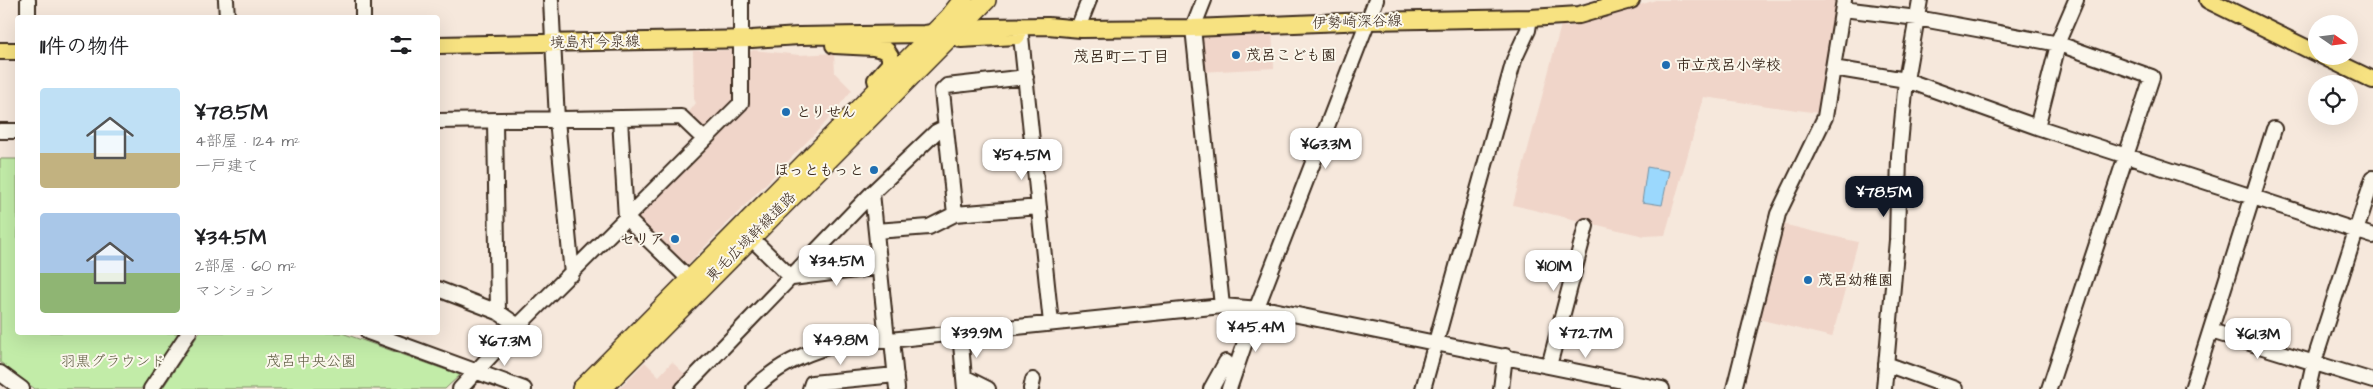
<!DOCTYPE html>
<html lang="ja">
<meta charset="utf-8">
<style>
:root{--surface:#fff;--page:#f6f6f6;--text:#202124;--muted:#757577;--accent:#111827}
body{margin:0;font-family:"Architects Daughter","Klee One",sans-serif;background:var(--page);color:var(--text);height:100vh;display:flex;flex-direction:column;font-size:19px;white-space:nowrap}
*{box-sizing:border-box;margin:0}
p{font-size:16px;color:var(--muted)}
.icon{flex:none;width:28px;height:28px;fill:none;stroke:currentColor;stroke-width:2;stroke-linecap:round;stroke-linejoin:round}
.map{position:relative;flex:1;overflow:hidden}
.side{position:absolute;left:15px;top:15px;width:425px;height:320px;display:flex;flex-direction:column;background:var(--surface);border-radius:5px;box-shadow:0 5px 20px #0002}
.side>*{flex:none}
.needle{width:32px;rotate:104deg}
.fabs{position:absolute;left:2308px;top:15px;display:grid;gap:10px}
.fabs a{display:grid;place-items:center;width:50px;height:50px;border-radius:50%;background:var(--surface);box-shadow:0 5px 20px #0002;font-size:25px}
.price{position:absolute;translate:-50% -42px;padding:0 11px;border-radius:10px;background:#fff;color:#222;font-size:16px;line-height:32px;filter:drop-shadow(0 1px 2px #0008)}
.price::after{content:'';position:absolute;left:50%;top:30px;width:15px;height:11px;margin-left:-8px;background:inherit;clip-path:polygon(0 0,100% 0,50% 100%)}
.price.on{background:var(--accent);color:#fff}
ul{padding:0;list-style:none}
li{display:flex;align-items:center;gap:15px;height:125px;padding:0 25px}
li span{display:grid;place-items:center;flex:none;width:140px;height:100px;border-radius:5px;color:#555}
li>.icon{margin-inline-start:auto}
span .icon{width:60px;height:60px;fill:#fffc;stroke-width:1}
li b{font-size:21px}
h2{display:flex;justify-content:space-between;align-items:center;height:60px;padding:0 25px;font-size:21px}
.map>svg:first-child{display:block}
.built{fill:#f0d5c9}
.green{fill:#c2eca8;stroke:#7e8b63}
.water{fill:#9bd8fd;stroke:#7592a4}
.lines{fill:none;stroke-linecap:round;stroke-linejoin:round}
.minor-casing{stroke:#3b2a1e;stroke-width:18}
.major-casing{stroke:#3b2a1e;stroke-width:20}
.highway-casing{stroke:#3b2a1e;stroke-width:22}
.minor{stroke:#fbf7ec;stroke-width:14}
.major{stroke:#f7e281;stroke-width:16}
.highway{stroke:#f7e281;stroke-width:19}
.poi-dot{fill:#1f6fb2;stroke:#fbf7ec;stroke-width:2}
.labels{text-anchor:middle;dominant-baseline:central;stroke-width:4;stroke-linejoin:round;paint-order:stroke}
.street-label{font-size:15px;fill:#3b2a1e;stroke:#fbf7ec}
.poi-label{font-size:15px;font-weight:bold;fill:#3b2a1e;stroke:#fbf7ec;text-anchor:start}
.park-label{font-size:15px;fill:#5d5a40;stroke:#fbf7ec}
.neighbourhood-label{font-size:16px;font-weight:bold;fill:#3b2a1e;stroke:#fbf7ec}
</style>
<div class="map">
<svg width="2373" height="389" viewBox="0 0 2373 389">
<rect width="100%" height="100%" fill="#f6e8dc"/>
<filter id="ink" filterUnits="userSpaceOnUse"><feTurbulence type="fractalNoise" baseFrequency=".02" numOctaves="2"/><feDisplacementMap in="SourceGraphic" scale="10" xChannelSelector="R" yChannelSelector="G"/><feConvolveMatrix kernelMatrix="1 2 1 2 8 2 1 2 1" color-interpolation-filters="sRGB"/></filter>
<g filter="url(#ink)">
<path class="built" d="M1656,0H1837L1819,113L1704,97L1665,235L1644,236L1513,205L1561,25L1568,27Z
M1272,29L1274,68L1201,72L1197,41L1205,32Z
M733,50L735,53V100L706,131L686,116L696,103L694,99L693,51Z
M753,50L799,55L834,53L835,73L852,90L825,123L683,269L636,224L637,215L748,104V53Z
M1782,224L1858,242L1832,337L1758,319Z
M645,362L659,376L672,362L688,377L676,389H619Z"/>
<path class="green" d="M0,159H17L18,332L179,333L141,389H35L0,362Z
M200,332L342,333L460,375L445,389H162Z"/>
<path class="water" d="M1647,167L1669,171L1662,205L1642,202Z"/>
<g class="lines">
<g class="minor-casing">
<path id="minor" d="M28,0V18
M226,0L227,18
M363,0V18
M551,0L557,120L572,274
M1204,0L1193,28L1222,306
M1843,9L1917,18L2059,44L2152,77L2049,389
M1081,29L1080,23L1089,0
M1021,36L1051,323
M1833,68L1906,80L2037,127L2373,236
M620,119L626,218L689,279
M438,121L681,117L704,139
M495,122L498,312
M2037,127L2060,37L2076,0
M0,131H18
M872,193L887,340
M955,214L942,91L947,86L1026,77
M876,231L929,227L955,214L1039,207
M751,238L792,278
M792,278L879,267
M438,289L498,312L518,326
M2211,331L2373,381
M368,332L524,389
M960,333L965,389
M892,340L897,389
M1886,364L1955,389
M1549,366L1586,226
M0,373L22,389
M964,377L988,389
M151,389L189,332
M460,389L518,326L741,103V0
M683,389L872,193L936,132L946,127
M754,389C775,367 802,354 831,346L1222,306L1273,310L1662,389
M810,389L812,383L896,375
M1031,389L1033,380
M1211,389L1226,362
M1229,389L1257,307L1376,0
M1423,389L1514,60L1528,30L1530,18
M1501,389L1505,356
M1734,389L1778,214L1825,117L1844,0
M1884,389L1897,240L1899,156L1906,80L1920,0
M2192,389L2274,129
M2308,389L2314,362L2373,178"/>
</g>
<g class="major-casing">
<path id="major" d="M2208,0L2316,53
M961,39L1017,36
M438,45L752,39L799,36L924,34L985,27L1048,26L1081,29L1193,28L1368,21L1530,18L1579,15L1631,0
M834,45L873,47L886,50L890,56V64L876,80
M0,51H18
M2323,56L2373,80"/>
</g>
<g class="highway-casing">
<path id="highway" d="M582,389L949,18L963,0
M601,389L986,0"/>
</g>
<use href="#minor" class="minor"/>
<use href="#major" class="major"/>
<use href="#highway" class="highway"/>
</g>
</g>
<g class="poi-dot">
<circle cx="1236" cy="55" r="5"/>
<circle cx="1666" cy="65" r="5"/>
<circle cx="786" cy="112" r="5"/>
<circle cx="874" cy="170" r="5"/>
<circle cx="675" cy="239" r="5"/>
<circle cx="1808" cy="280" r="5"/>
</g>
<g class="labels">
<g class="street-label">
<text transform="translate(1357 22) rotate(-2)">伊勢崎深谷線</text>
<text transform="translate(595 42) rotate(-1)">境島村今泉線</text>
<text transform="translate(751 237) rotate(-45)">東毛広域幹線道路</text>
</g>
<g class="poi-label">
<text x="1246" y="55">茂呂こども園</text>
<text x="1676" y="65">市立茂呂小学校</text>
<text x="796" y="112">とりせん</text>
<text x="864" y="170" text-anchor="end">ほっともっと</text>
<text x="665" y="239" text-anchor="end">セリア</text>
<text x="1818" y="280">茂呂幼稚園</text>
</g>
<g class="park-label">
<text x="113" y="361">羽黒グラウンド</text>
<text x="311" y="361">茂呂中央公園</text>
</g>
<g class="neighbourhood-label">
<text x="1121" y="57">茂呂町二丁目</text>
</g>
</g>
</svg>
<div class="fabs">
<a><svg class="needle" viewBox="-14 -14 28 28"><path d="M0-13l5 13h-10z" fill="#e53935"/><path d="M0 13l5-13h-10z" fill="#757577"/></svg></a>
<a><svg class="icon" aria-label="locate" viewBox="0 0 24 24"><circle cx="12" cy="12" r="6"/><path d="M12 2v4M12 18v4M2 12h4M18 12h4"/></svg></a>
</div>
<b class="price" style="left:1326px;top:170px">¥63.3M</b>
<b class="price" style="left:1022px;top:181px">¥54.5M</b>
<b class="price on" style="left:1884px;top:218px">¥78.5M</b>
<b class="price" style="left:837px;top:287px">¥34.5M</b>
<b class="price" style="left:1554px;top:292px">¥101M</b>
<b class="price" style="left:1256px;top:353px">¥45.4M</b>
<b class="price" style="left:977px;top:359px">¥39.9M</b>
<b class="price" style="left:1586px;top:359px">¥72.7M</b>
<b class="price" style="left:2258px;top:360px">¥61.3M</b>
<b class="price" style="left:841px;top:366px">¥49.8M</b>
<b class="price" style="left:505px;top:367px">¥67.3M</b>
<section class="side">
<h2>11件の物件<svg class="icon" aria-label="filters" viewBox="0 0 24 24"><path d="M4 7h16M4 17h16"/><circle cx="9" cy="7" r="2"/><circle cx="15" cy="17" r="2"/></svg></h2>
<ul>
<li><span style="background:linear-gradient(#bfe0f5 65%,#c2b280 0)"><svg class="icon" aria-label="home" viewBox="0 0 24 24"><path d="M3 11l9-7 9 7M6 9v11h12V9"/></svg></span><div><b>¥78.5M</b><p>4部屋 · 124 m²</p><p>一戸建て</p></div></li>
<li><span style="background:linear-gradient(#a9c7e8 60%,#8fb573 0)"><svg class="icon" aria-label="home" viewBox="0 0 24 24"><path d="M3 11l9-7 9 7M6 9v11h12V9"/></svg></span><div><b>¥34.5M</b><p>2部屋 · 60 m²</p><p>マンション</p></div></li>
</ul>
</section>
</div>
